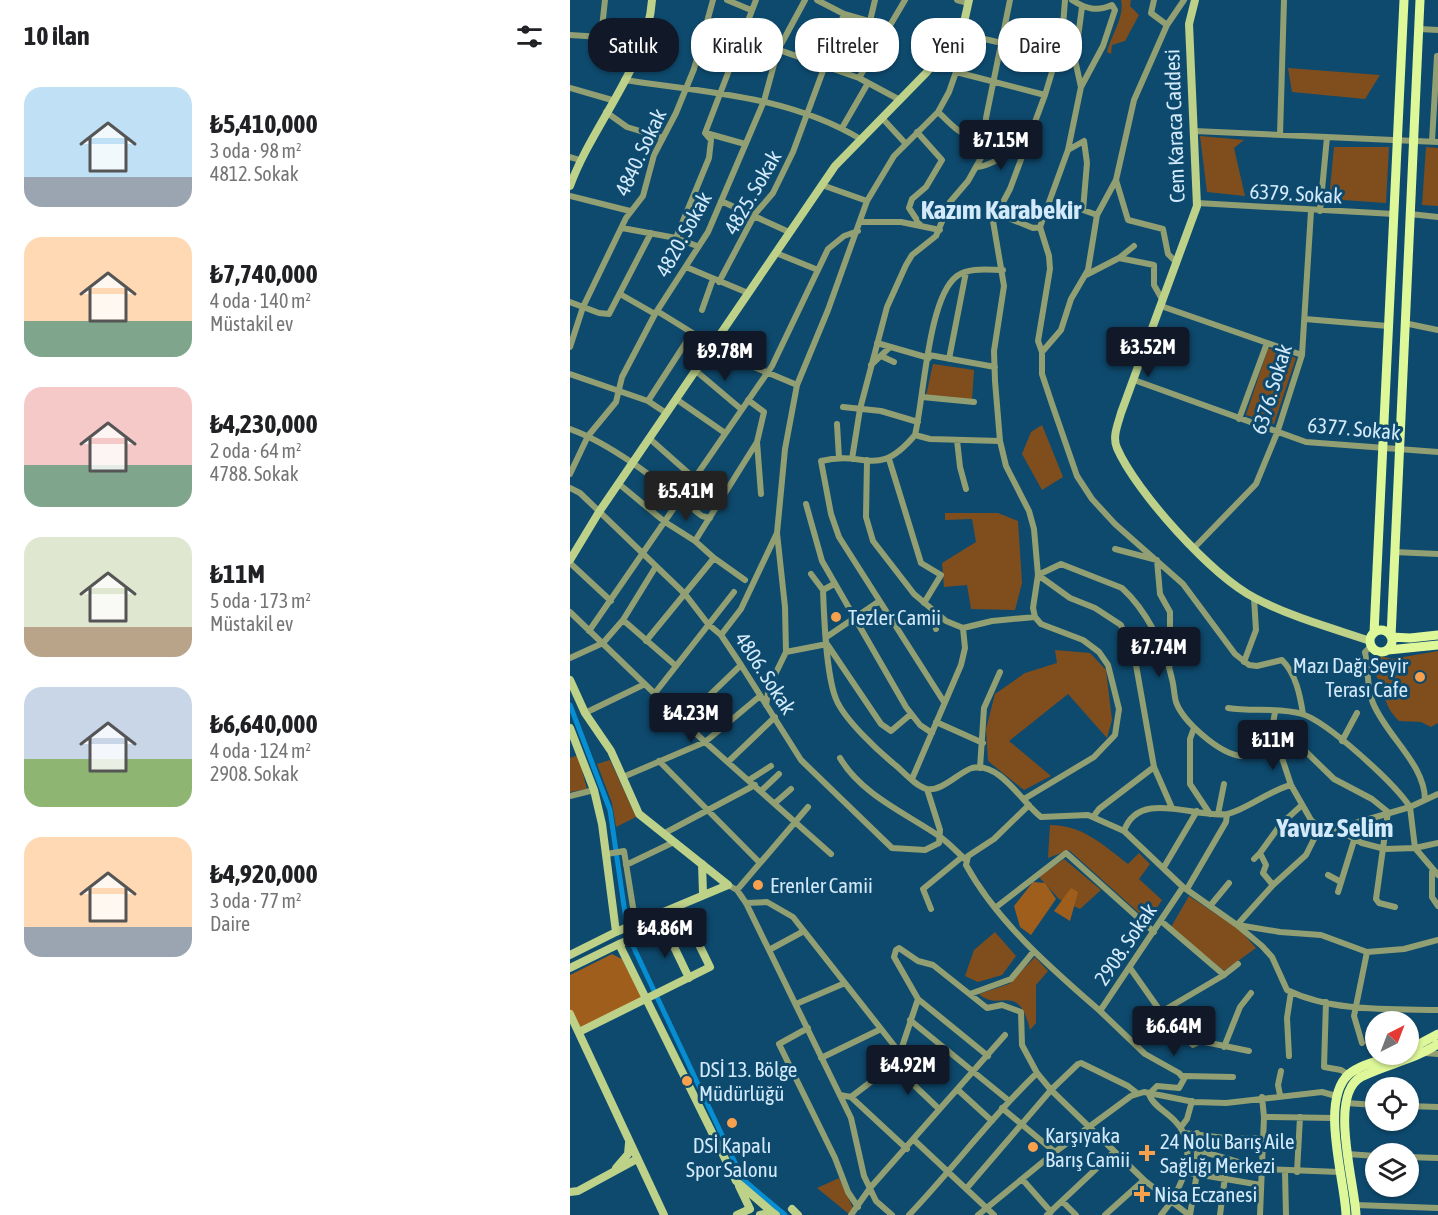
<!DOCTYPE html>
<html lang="tr">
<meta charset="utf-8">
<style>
:root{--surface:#fff;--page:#f2f2f2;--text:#202124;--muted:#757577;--accent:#111827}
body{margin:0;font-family:"Asap Condensed",sans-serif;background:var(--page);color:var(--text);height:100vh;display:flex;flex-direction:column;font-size:22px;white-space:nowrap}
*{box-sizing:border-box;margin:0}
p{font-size:20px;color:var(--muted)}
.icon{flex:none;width:33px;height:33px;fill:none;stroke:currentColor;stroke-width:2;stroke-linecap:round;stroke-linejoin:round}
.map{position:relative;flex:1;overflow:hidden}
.panel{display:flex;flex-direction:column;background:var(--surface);width:570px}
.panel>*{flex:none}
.guide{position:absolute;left:18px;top:18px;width:570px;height:54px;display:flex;gap:12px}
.needle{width:39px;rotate:42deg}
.controls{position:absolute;left:795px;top:1011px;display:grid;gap:12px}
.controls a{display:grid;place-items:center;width:54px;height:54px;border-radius:50%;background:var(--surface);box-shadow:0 2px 4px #0004;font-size:30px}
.price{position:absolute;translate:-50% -51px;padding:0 14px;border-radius:6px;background:var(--accent);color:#fff;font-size:20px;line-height:39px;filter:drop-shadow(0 2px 3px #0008)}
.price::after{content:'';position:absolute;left:50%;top:36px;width:18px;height:14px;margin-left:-9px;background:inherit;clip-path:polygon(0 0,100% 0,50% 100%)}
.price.current{background:#222;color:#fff}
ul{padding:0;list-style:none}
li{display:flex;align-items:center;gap:18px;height:150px;padding:0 24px}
li span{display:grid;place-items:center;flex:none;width:168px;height:120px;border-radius:18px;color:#555}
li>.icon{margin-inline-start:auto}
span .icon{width:72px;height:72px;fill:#fffc;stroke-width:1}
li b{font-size:26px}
h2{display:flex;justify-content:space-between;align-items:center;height:72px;padding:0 24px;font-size:26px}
.tag{padding:0 21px;border-radius:24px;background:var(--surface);box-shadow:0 2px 4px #0004;font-size:21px;line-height:54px}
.tag.current{background:var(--accent);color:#fff}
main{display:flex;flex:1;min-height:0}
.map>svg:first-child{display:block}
.green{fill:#804e1d}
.forest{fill:#9f5e1b}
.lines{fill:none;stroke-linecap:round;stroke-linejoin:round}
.canal{stroke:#078ed2;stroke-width:5}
.street{stroke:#929f72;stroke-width:6}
.secondary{stroke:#bdd189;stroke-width:8}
.primary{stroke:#ddf799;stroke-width:9}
.poi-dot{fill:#f9a04c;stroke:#0e4a6e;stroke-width:2}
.labels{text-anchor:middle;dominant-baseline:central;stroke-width:6;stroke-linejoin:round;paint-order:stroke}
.street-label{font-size:21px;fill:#d3eafb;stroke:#0e4a6e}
.poi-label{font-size:21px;fill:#d3eafb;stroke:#0e4a6e;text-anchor:start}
.district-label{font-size:27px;font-weight:bold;fill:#d3eafb;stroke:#0e4a6e}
</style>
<main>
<section class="panel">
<h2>10 ilan<svg class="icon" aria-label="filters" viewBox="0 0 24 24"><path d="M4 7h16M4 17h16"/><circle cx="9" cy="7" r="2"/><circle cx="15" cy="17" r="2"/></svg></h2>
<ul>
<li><span style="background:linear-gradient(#bfe0f5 75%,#9aa5b1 0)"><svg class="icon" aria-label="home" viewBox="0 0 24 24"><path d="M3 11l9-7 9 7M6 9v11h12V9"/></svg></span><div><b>₺5,410,000</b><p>3 oda · 98 m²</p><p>4812. Sokak</p></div></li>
<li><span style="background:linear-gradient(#ffd9b3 70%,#7fa58c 0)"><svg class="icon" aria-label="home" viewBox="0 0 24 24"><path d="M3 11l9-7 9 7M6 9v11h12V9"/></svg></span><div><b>₺7,740,000</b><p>4 oda · 140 m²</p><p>Müstakil ev</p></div></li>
<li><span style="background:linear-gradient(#f6c9c9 65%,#7fa58c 0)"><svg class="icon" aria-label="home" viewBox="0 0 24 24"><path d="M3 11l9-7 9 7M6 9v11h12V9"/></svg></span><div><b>₺4,230,000</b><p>2 oda · 64 m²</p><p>4788. Sokak</p></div></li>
<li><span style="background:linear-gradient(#dfe7d0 75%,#b9a48a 0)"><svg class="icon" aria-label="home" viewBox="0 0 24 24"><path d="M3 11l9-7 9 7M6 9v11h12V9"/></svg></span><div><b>₺11M</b><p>5 oda · 173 m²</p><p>Müstakil ev</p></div></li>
<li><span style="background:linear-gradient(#c9d6e8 60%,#8fb573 0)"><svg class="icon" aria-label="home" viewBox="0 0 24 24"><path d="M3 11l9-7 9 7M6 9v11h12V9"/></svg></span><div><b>₺6,640,000</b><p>4 oda · 124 m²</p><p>2908. Sokak</p></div></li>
<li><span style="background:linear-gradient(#ffd9b3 75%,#9aa5b1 0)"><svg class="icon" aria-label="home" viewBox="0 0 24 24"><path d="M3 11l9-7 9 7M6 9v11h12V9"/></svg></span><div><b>₺4,920,000</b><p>3 oda · 77 m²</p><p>Daire</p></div></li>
</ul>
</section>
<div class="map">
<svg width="868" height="1215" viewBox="0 0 868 1215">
<rect width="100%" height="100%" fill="#0e4a6e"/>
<path class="green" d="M551,0H561L560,6L569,15L555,41L542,45L541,54L537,52C541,35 555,17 551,0Z
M718,68L810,75L795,99L722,92Z
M630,136L674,140L664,148L675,196L637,192Z
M764,147H819L816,203L759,199Z
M856,147L868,148V206L852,205Z
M698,348L726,358L704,424L676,415Z
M363,364L404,370L402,400L356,396Z
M472,425L493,477L472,490L452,454L461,432Z
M375,513H428L448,521L452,583L445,610L401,609L397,585L374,587L372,563L406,542L402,519L375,520Z
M485,650L520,653L536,670L542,720L537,738L498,694L439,741L481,776L454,790L418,761L416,729L425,694L455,673L487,663Z
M868,651V723L861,727L851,722L829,721C813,705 817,697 808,679C803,669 800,668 801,657L805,655L822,659Z
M8,755L17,789L0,792V758Z
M40,760L66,817L46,827L42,803L27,764Z
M480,825C513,825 533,845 558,864L569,853L580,864L569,879L592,900L578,921L499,850L478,858Z
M494,859L531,890L510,909L489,899L469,877Z
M619,896L670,930L686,948L654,971L601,927Z
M425,932L446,956L432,975L408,982L395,976L404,950Z
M465,957L478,971L466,985V1023L460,1030C448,980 430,1013 409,994L439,984Z
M269,1178L283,1208L279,1214L247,1188Z"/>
<path class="forest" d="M463,882L475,883L486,899L461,935L450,927L444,906Z
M501,888L508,892L500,921L484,911Z
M42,954L52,959L73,1000L12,1030L0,1010V975Z"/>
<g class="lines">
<path class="canal" d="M0,705L40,810L56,920
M62,944L168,1169L176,1182L215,1215"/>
<path class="street" d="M157,0L181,10
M247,0L274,14L319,27
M387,0L398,3
M502,0C516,9 527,12 542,5L545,10L533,46L511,87L498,150L470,227L479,256L480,269L468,341L472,352V374L482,404L507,476L522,499L545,524L613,584L665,654L679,665L687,666L712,660C726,674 730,695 733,714
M584,0L581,13L597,25
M300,21L305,0
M849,29L868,30
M392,34L432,43L489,49
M0,35L31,37L71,45
M31,37L35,0
M172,37L289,78L330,100
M492,39L506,49
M386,72L475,95
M289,78L335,0
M54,80C135,92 220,96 292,140
M511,87L505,60L512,7
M0,88L42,100
M36,112L57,127L93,138
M368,112C385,127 392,141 416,134
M313,119L336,144
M272,128L298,83
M624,131L868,142
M347,132L372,160L356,187L342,199L339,208L351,226
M136,133L175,144
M710,135L714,0
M862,141L867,56
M498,150L514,141L517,163L513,210L527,215
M0,157L10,160
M407,167C426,165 433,151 454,153
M546,180L558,220L593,229L598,254L607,263
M252,185L297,201
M0,196L60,211
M151,201L219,232
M627,203L824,214
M750,211L757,137
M426,213L463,228L470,227
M840,214L868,217
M291,222H331L370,230
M52,228L106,238L127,246
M106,238L139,158L141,140L135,133L186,0
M206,253L248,270
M549,258L584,265V285L593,301
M116,267L178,293
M516,275L549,258L564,246
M149,282L185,214L203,193L223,152L274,14
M50,294L85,314
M0,302L29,313L39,314L81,233
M591,306L732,355
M132,310L143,279
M87,311L142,345
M735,319L818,326
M834,323L868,330
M307,343L359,358
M0,347L13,307L56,218L73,196L84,155L106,113L124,69L143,0
M141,349L227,385
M472,352L491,330L501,299L518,270L527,215L546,180L564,100L597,25L614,0
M359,355L425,367
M311,356L324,362
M379,359L396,272
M301,365L320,347
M126,371L171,409
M0,374L78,401L96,413
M564,380L736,442L868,452
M352,397L404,402
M106,399L155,433
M78,401L122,333
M273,407L311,411L348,422
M669,419L697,343
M267,424L269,458
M0,429C45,445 94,486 132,516L140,518
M345,435L360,439L430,441
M80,439L124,478
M387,440L390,467L396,489
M187,442L191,494
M282,459L290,409L317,307L336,265L342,255L366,236L380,202L398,181L416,149V118L440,0
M319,459L351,563L371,575L354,603
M297,460L296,517L303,541L344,594L376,621L393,628L422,621L465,617
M0,474L18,436L46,402L52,377L85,314L138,232L194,101L208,50L235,0
M49,484L95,522L125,541
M0,488L10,493L115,594L138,624L151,635L171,665L231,760L322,848L355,850L369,843L370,830L357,789
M236,504L252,561L336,707L350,725L362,733
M624,548L686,484L707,433L732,355L741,211
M545,549L587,560L590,594L600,612V665
M824,552L868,554
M144,558L175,580
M0,563L41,601
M241,574L253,590
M468,575L491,564L552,588C576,610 595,647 602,679C604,686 604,695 606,702C613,722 650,754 671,756C692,757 709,743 729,745L764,779L802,799L818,812L806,899L809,903L825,907
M468,575L500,598L525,608L551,625L566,665L584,767L602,808
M264,584L253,590C254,618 256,674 266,699C274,719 307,750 324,764C333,771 345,786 357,789C372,792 389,772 402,768C430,761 453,804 471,817L518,815L554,831L613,887L667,925L692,946L702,957L717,990C762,1012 819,1009 868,1010
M0,612L135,742L261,854
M53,620L106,666
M366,629L365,623L368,615
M19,631L202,366L258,249L274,236L288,231
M151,635L171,609L207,533L215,449L227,385L258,310L297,201L324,156L368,112L379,92L386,72L393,28
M258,636L308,602
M76,641L144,558L125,541L187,442L194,412L178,400
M257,644L311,724L321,731L341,714
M801,646L795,652C798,668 797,689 803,703C817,737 855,764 855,800L840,807L845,848L868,875
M216,652L257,644
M0,658L33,643L53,620L85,568
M674,662L686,630L684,598
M85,693L164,592
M374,702L269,537L261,514L251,461C297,450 307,480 345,435C354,398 358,297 387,276C399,267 419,270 433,270
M196,705L199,687L216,652L215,607L207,533
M658,708C681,712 710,707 732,714C758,722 825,784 840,807L782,824L772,832
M15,713L75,684
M114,720L171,665
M366,722L413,743
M624,728L620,739V784L640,814
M772,741L787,713
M709,749L721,785
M698,753L705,712
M270,758C291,794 335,813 369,836C379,843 388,853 397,861
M89,761L189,862
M159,761L205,717
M410,768L414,708L430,672
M53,777L135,742L190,696
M342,779L391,665L395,648L393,628
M179,780L201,766
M191,791L209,774
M0,796L24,790
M454,799L524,757L545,735L549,709L538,665L529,652L513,640L471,624L465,617L463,608L468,575L464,529L459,511L436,466L430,441L425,381L424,351L434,286L423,221L440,189L475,95L492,39L495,0
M855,800L868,794
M205,803L221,789
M459,805L424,839L398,856L396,865C428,923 481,968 530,1011
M648,814L654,784
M523,817L529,809L584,767
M554,831C569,788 626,819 657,814C676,810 698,791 721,785L741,820L750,827L772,832L792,843L815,849L845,848L868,843
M93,834L185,785
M37,854L54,851L66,926
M684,859L690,853
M56,865L104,842
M594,867L627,811
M862,872V897L868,906
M758,875L771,882
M158,885L167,890L176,903L281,1118L294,1176L306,1201L322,1215
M703,885L693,873L696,865L690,853L711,824L732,805
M617,889L656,822L657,814
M167,890L238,807
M768,892L790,821
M176,903L197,902L223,917L330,1053L323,1065L281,1097
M640,906L659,883
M425,908L496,853L584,932
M361,909L353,889L392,857
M591,921L654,975
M667,925L703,885L736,855L750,827
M668,925L710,932L751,935L797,952L834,949L868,940
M199,950L234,931
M560,968L591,1012L623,1045L630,1041L679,1051
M400,994L441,979L464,951
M756,1002L754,1067L771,1070L779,1075
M226,1004L275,983
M591,1012L654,975L668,964
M340,1020L438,1100
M238,1028L209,1044L265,1158L278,1192L288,1207
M630,1041L642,1011
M792,1043L784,1016L797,952
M654,1047L670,1007L681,993
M330,1053L348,999
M855,1053L868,1054
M418,1056L348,999L324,957L326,950L329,948L348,961L363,965L417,1008L432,1005L451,1012L452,1045L467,1073L481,1090L574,1180L619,1215
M719,1056L717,1018L721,992
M251,1058L311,1029
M323,1065L369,1109
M613,1076L663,1077
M388,1090L422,1121
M270,1095L281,1097L337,1149
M710,1095L708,1085L711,1071
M776,1103L806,1105
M838,1106L868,1107
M432,1108L485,1152
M694,1117L765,1118
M611,1127L617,1119L622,1101
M614,1133L663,1139L693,1138
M344,1140L424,1215
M617,1147L692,1169L769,1172
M777,1154L806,1156
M838,1157L868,1158
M715,1171L716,1215
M614,1172L691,1185
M727,1172L730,1117
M452,1179L481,1212
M396,1189L481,1090L508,1064L511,1063L558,1086L567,1093
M492,1201L506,1215
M786,1205L868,1208
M281,1215L300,1188L435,1035
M339,1215C383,1169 421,1117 467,1073
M408,1215L485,1152L561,1096L574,1092L624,1102L656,1103L752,1092L766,1096
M477,1215L544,1152
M535,1215L574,1180
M591,1215C611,1192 631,1147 605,1121C597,1112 582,1105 579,1094L587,1086L609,1088L614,1079L609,1073L575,1054L530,1011L613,887
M620,1215L627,1173V1133
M650,1215L655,1177
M690,1215L694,1117L692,1097"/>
<path class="secondary" d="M625,0L619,24L627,206L551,413C548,424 542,437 547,448C566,492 642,576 685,598C721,617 762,628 800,641
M0,186C22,125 78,64 82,0
M0,560L29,512L265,166L356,73L393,27L399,0
M0,680L15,713L41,751L69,814L158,885
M0,728L24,790L32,824L46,932
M132,864L133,893
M95,928L119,978
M49,944L166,1181L202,1212
M0,955L46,932L158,885
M0,968L49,944L116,918L140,967L9,1032
M0,1014L94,1215
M46,1168L58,1154L59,1143
M0,1192L8,1191L67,1159
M222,1209L228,1215
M167,1215L180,1209L169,1186
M190,1215L202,1212L206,1215"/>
<path class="primary" d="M850,0L821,637L840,638L868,635
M800 641a11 11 0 1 1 22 0a11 11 0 1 1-22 0Z
M804,633L834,0
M818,650L868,645
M838,1050L868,1034
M776,1215C775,1180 749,1100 779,1074C791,1064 812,1060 827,1054
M786,1215C785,1184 758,1095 791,1077C817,1064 844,1060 868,1044"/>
</g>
<g class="poi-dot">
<circle cx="266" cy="617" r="6"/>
<circle cx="850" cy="677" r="6"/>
<circle cx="188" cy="885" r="6"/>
<circle cx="117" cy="1081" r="6"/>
<circle cx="162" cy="1123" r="6"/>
<circle cx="463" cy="1147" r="6"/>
<path d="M574 1144h6v6h6v6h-6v6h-6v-6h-6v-6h6z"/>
<path d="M569 1185h6v6h6v6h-6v6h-6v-6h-6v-6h6z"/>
</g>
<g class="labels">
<g class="street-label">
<text transform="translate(604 126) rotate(-92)">Cem Karaca Caddesi</text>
<text transform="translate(70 152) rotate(-65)">4840. Sokak</text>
<text transform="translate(182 192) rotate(-60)">4825. Sokak</text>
<text transform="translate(726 193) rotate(3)">6379. Sokak</text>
<text transform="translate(113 234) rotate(-61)">4820. Sokak</text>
<text transform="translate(701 389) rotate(-73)">6376. Sokak</text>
<text transform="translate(784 428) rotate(5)">6377. Sokak</text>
<text transform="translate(196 673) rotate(57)">4806. Sokak</text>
<text transform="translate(555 944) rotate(-56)">2908. Sokak</text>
</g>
<g class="poi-label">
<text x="278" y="617">Tezler Camii</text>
<text x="838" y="665" text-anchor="end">Mazı Dağı Seyir<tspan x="838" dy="24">Terası Cafe</tspan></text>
<text x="200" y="885">Erenler Camii</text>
<text x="129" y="1069">DSİ 13. Bölge<tspan x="129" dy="24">Müdürlüğü</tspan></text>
<text x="475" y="1135">Karşıyaka<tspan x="475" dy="24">Barış Camii</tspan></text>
<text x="590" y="1141">24 Nolu Barış Aile<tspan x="590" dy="24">Sağlığı Merkezi</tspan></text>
<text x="162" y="1145" text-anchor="middle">DSİ Kapalı<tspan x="162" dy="24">Spor Salonu</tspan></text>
<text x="584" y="1194">Nisa Eczanesi</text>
</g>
<g class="district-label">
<text x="431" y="209">Kazım Karabekir</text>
<text x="765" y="827">Yavuz Selim</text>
</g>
</g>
</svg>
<div class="controls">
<a><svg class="needle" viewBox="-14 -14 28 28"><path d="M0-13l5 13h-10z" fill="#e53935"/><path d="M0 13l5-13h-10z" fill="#757577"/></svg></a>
<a><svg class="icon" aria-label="locate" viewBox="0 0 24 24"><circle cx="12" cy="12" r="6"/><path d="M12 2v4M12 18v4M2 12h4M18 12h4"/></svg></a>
<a><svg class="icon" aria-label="layers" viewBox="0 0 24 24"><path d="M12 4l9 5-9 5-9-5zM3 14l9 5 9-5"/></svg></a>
</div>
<b class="price" style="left:431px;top:171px">₺7.15M</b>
<b class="price" style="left:578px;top:378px">₺3.52M</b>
<b class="price" style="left:155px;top:382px">₺9.78M</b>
<b class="price current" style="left:116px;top:522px">₺5.41M</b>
<b class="price" style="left:589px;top:678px">₺7.74M</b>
<b class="price" style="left:121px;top:744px">₺4.23M</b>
<b class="price" style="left:703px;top:771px">₺11M</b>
<b class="price" style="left:95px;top:959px">₺4.86M</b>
<b class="price" style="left:604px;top:1057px">₺6.64M</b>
<b class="price" style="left:338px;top:1096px">₺4.92M</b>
<div class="guide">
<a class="tag current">Satılık</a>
<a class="tag">Kiralık</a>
<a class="tag">Filtreler</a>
<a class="tag">Yeni</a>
<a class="tag">Daire</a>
</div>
</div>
</main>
